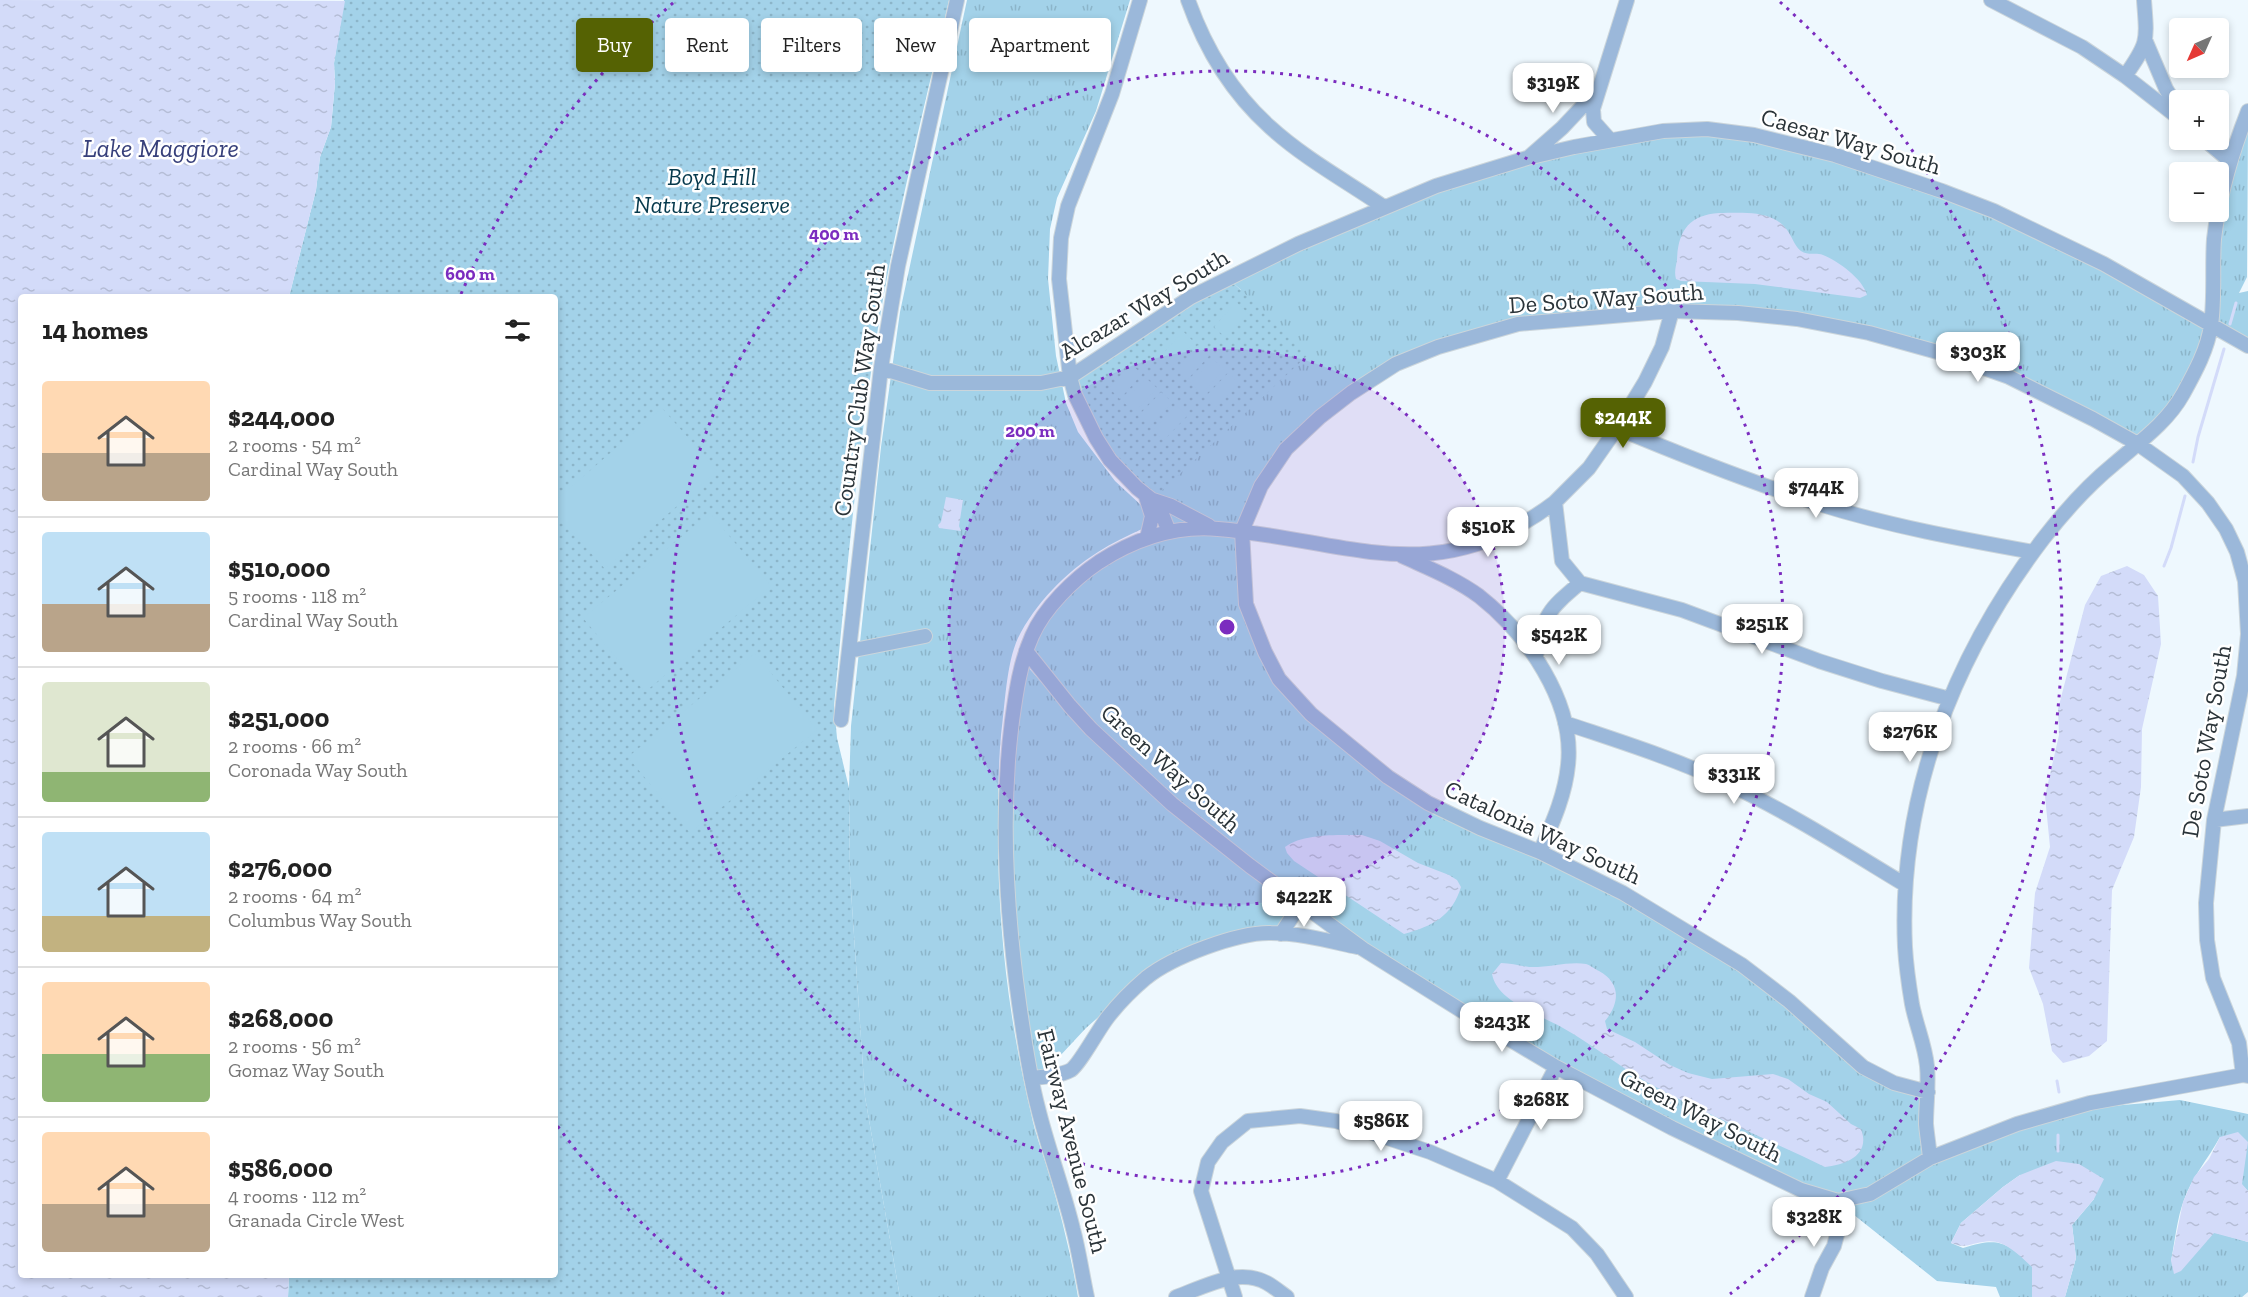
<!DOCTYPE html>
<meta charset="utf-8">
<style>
:root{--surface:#fff;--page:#f6f6f6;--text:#222;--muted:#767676;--line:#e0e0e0;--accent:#556203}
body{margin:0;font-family:"Zilla Slab",serif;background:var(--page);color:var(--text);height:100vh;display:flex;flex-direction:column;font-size:22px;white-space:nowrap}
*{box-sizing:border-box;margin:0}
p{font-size:20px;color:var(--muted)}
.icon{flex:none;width:33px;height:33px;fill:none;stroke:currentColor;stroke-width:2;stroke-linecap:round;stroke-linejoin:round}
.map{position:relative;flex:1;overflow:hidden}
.details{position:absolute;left:18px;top:294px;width:540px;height:984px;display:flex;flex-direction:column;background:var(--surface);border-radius:6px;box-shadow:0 3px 9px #0003}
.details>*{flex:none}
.top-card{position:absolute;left:576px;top:18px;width:570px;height:54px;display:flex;gap:12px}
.needle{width:39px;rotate:225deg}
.fabs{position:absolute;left:2169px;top:18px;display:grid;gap:12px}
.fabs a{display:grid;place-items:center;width:60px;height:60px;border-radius:6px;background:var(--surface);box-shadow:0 3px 9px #0003;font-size:30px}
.price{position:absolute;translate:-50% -51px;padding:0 14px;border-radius:12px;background:#fff;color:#222;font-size:20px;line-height:39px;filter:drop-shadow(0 2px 3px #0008)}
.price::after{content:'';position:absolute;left:50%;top:36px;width:18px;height:14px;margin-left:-9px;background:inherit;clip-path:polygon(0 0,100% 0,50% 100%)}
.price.active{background:var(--accent);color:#fff}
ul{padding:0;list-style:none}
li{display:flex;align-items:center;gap:18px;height:150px;padding:0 24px}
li+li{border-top:2px solid var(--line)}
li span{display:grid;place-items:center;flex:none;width:168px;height:120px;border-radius:6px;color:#555}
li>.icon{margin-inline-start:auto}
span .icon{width:72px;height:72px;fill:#fffc;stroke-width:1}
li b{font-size:26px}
h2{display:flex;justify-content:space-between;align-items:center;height:72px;padding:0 24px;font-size:26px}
.tag{padding:0 21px;border-radius:6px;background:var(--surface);box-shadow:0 3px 9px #0003;font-size:21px;line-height:54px}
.tag.active{background:var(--accent);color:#fff}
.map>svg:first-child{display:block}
.grass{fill:url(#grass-tufts)}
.park{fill:url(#park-dots)}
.pitch{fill:#a3d2e9}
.water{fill:url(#water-ripples)}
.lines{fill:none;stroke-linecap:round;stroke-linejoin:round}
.stream{stroke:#d3dbf9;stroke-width:3}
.minor-casing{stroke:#cbd5db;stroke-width:16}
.minor{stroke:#9bb8da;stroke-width:14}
.ring{fill:none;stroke:#7b2cbf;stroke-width:3;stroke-dasharray:3 6}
.labels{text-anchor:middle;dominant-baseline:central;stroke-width:5;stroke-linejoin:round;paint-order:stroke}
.street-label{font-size:24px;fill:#2b3439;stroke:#fff}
.park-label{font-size:24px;font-style:italic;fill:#06394c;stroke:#fff}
.water-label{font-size:26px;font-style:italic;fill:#37407b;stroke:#fff}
.centre{fill:#7b2cbf;stroke:#fff;stroke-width:3}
.ring-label{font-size:18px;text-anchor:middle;font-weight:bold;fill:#7b2cbf;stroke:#fff;stroke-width:5;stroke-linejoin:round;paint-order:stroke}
</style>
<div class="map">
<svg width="2248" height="1297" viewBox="0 0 2248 1297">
<defs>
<pattern id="grass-tufts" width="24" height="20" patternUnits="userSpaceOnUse" patternTransform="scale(1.5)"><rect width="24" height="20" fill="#a3d2e9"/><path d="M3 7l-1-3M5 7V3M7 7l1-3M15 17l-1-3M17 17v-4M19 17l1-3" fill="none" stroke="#8cb5c9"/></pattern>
<pattern id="park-dots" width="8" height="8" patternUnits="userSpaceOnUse" patternTransform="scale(1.5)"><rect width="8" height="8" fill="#a3d2e9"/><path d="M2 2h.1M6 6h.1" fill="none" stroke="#8cb5c9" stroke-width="1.8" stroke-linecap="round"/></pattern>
<pattern id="water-ripples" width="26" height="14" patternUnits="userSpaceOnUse" patternTransform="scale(1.5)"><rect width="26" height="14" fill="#d3dbf9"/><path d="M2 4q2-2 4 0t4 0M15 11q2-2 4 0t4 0" fill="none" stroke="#b5bdd6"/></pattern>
</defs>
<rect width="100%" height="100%" fill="#eef8fe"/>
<path class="grass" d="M967,0H1130L1096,111L1057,198L1050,229L1048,279L1056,356L1066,403L1078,432L1115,481L1142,506L1146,514L1147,522L1142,529C1127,536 1112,543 1098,552C1066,572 1035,604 1018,638C1006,664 1005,706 1001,735C998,769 998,802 998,835C998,929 1009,1021 1031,1113C1035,1134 1043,1153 1049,1174C1061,1214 1071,1255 1078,1297H900L865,1097L850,876L849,788L851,726L881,447L900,312Z
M2248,127L2247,277L2239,293L2248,291V340L2217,323L2222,204Z
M1706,134C1844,152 1977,204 2099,268C2136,286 2170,309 2205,329C2195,358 2165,428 2133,436L1957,354L1722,307L1442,340L1317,414L1240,526L1166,528L1155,497L1241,290L1232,282L1300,248L1437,191L1529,163L1663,136Z
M1207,533L1237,536L1260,655L1351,756L1598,884L1738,969L1786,1005L1839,1054L1920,1098L1925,1155L1868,1189L1839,1196L1803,1185L1737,1155L1563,1064L1465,1007L1365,944L1254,862L1176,800L1093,725L1030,654C1051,598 1104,556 1161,540C1176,535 1192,535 1207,533Z
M1027,666L1086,733L1294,905L1279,928L1229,934L1111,1006L1086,1028L1045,1072L1035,1073L1013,915L1011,839L1012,761Z
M2180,1100L2248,1114V1191L2242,1185L2220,1137C2208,1159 2192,1177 2184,1200C2177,1218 2175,1241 2171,1261L2200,1247L2214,1232L2248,1242V1292L2242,1297H2065L2076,1258L2072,1225L2094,1199L2020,1175L2003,1187L1961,1223L1951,1243L1963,1248C1998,1237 2006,1241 2032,1266V1297H2000L1996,1287L1937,1281L1844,1207L1843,1205L1932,1163L2018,1129L2089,1108Z"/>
<path class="park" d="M344,0H949C924,109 896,218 878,328C857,453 846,580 834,706L837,738L849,788L850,876L865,1097L900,1297H288L289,1275H555V297H289L316,190L320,157L331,127L335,83L334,63Z
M1232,282L1310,353L1155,497C1142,484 1128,471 1116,457C1097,436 1084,405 1076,379L1193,301Z"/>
<path class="pitch" d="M1236,302L1248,313L1225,337L1214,327Z
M1183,331L1194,342L1172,366L1161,356Z
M1198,345L1209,356L1187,380L1176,370Z
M1213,359L1224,369L1202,394L1190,383Z
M1131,364L1142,374L1120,399L1109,388Z
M1228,373L1239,383L1216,407L1205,397Z
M1146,378L1157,388L1135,412L1123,402Z
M1161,392L1172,402L1150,426L1138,416Z
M1176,405L1187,416L1164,440L1153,430Z
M662,408L717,471L605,569L555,512V501Z
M710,513L771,586L645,692L583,618Z
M755,653L817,730L690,833L628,757Z"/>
<path class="water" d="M0,0L345,1L334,63L335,83L331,127L320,157L316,190L289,297H21V1275H289L288,1297H0Z
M1719,213C1736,213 1759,211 1774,219C1792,228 1791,243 1801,251C1808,256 1816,252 1823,255C1838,261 1863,279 1867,295L1860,298L1755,284L1681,281L1676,279C1674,272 1676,266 1677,260C1678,231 1689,215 1719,213Z
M946,497L963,500L959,526L961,531L939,528L938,525L941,522Z
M2127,566L2144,575L2158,596L2161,644L2142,729L2141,787L2134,837L2112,890L2107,1041L2089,1056L2063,1063L2052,1051L2043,1004L2029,968L2035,893L2050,847L2045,796L2059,735L2058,709L2085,605L2101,576Z
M1362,835L1380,841L1418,863L1449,875L1457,880L1461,887C1452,916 1433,926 1404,934L1294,861L1287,853L1285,847C1303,833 1340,835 1362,835Z
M1501,963C1511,963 1519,966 1529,967C1547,968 1569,961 1586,964C1590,965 1595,969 1599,971C1621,983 1620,1003 1605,1021L1607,1029L1635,1042L1670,1065L1688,1073L1712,1079L1773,1074L1788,1079L1809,1094L1827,1102L1851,1124L1861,1129C1871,1155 1846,1165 1825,1167C1766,1138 1704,1114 1647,1082C1618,1066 1592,1044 1563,1028C1541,1015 1497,1002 1492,974Z
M2238,1132L2248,1142L2242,1184L2248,1191V1242L2214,1233L2181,1271L2174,1274L2171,1261L2183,1202L2194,1177L2209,1159L2220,1137Z
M2056,1161L2079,1164L2104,1179L2094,1199L2072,1225L2076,1258L2065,1297H2032V1267C2018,1254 2003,1238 1983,1242C1968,1244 1966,1249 1951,1243L1961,1223L2003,1187L2020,1175Z"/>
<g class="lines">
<path class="stream" d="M2230,324L2236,303
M2193,462L2198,437L2224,349
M2164,566L2171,548L2185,496
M2057,1081L2059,1092
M2058,1151V1135"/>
<g class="minor-casing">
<path id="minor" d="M1140,0L1112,94L1068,206L1061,238L1059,279L1070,377L1075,395L1096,438L1110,460L1137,488L1156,503L1160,509L1169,532
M1188,0C1205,48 1232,93 1270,127C1304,158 1346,181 1384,207
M1991,0L2082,47L2125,76L2180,119
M2146,42L2166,89L2180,112
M2125,76C2149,42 2147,41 2144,0
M1610,140L1594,122L1593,109L1627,0
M2205,140L2230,161
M1529,157L1562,128L1595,93
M881,368L930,383H1041L1070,377L1191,297L1298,244L1436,186L1527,158L1574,147L1663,131L1707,129L1754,135L1835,155L1942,191L1994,211L2104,264L2248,346
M1617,428C1684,456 1750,482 1819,504C1889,526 1961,539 2033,552
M1146,497L1152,516L1147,538
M1153,500L1171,506L1209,526
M1402,556C1428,568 1456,579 1479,596C1526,633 1575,702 1568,765C1565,796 1552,824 1540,852
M1580,583L1682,610L1819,661L1882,681L1950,699
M1580,583L1562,561L1555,502L1589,468L1617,428L1645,382L1662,347L1672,311
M849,651L925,636
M1026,651L1070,706L1091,729L1172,804L1250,866L1363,949L1462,1011L1556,1067L1672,1128L1801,1190L1838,1201L1870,1194L1930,1158L2017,1124L2090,1103L2243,1075
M1536,656C1544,614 1548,610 1580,583
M841,720L881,368L898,266L957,0
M1565,723C1618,741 1673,758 1724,782C1787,811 1846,849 1904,884
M2214,820L2248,816
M1281,934L1301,903
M1031,1078C1044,1077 1060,1076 1071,1070C1080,1064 1099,1028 1108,1017C1119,1003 1133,989 1146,978C1172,957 1238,932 1271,933C1299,933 1329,941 1357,947
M1928,1092L1894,1083L1863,1067L1789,1001L1742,965L1623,893L1540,852L1480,828L1428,803L1388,777L1311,714L1279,679L1265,652L1246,604L1242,531L1261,486L1286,449L1320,417L1351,393L1396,364L1438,347L1518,324L1672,311L1738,313L1797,319L1869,333L1941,353L2009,377L2093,419L2138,444L2183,476L2208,503L2226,529L2237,552L2245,581L2248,634L2244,676L2214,820L2206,903L2207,940L2213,978L2239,1043L2243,1075L2248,1076
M1930,1158C1929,1147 1927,1135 1926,1124C1926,1104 1929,1085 1927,1066C1925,1045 1916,1025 1912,1004C1909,986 1906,965 1905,947C1898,798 1953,657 2043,539C2064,512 2087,486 2114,464C2138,443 2167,423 2183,394C2194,374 2208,349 2211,325C2215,297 2212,267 2214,239C2219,195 2232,152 2248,111
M1497,1181L1556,1067
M1087,1297C1082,1274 1079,1251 1073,1229C1063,1188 1048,1149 1038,1108C1029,1074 1024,1038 1019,1003C1006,910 1000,815 1012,721C1016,692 1020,663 1032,636C1044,608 1074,579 1099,562C1135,539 1174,525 1218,529C1349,540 1435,593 1555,502
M1176,1297C1204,1287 1238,1267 1267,1283C1274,1287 1280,1292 1287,1297
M1235,1297L1201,1191L1208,1162L1222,1142L1248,1121L1300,1116L1336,1121L1430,1152L1497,1181L1572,1228L1597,1254L1626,1297
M1812,1297L1822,1268L1834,1246L1839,1227L1838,1201"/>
</g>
<use href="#minor" class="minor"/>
</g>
<circle cx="1227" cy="627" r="278" fill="#7b2cbf" fill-opacity=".12"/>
<g class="ring">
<circle cx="1227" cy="627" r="278"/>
<circle cx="1227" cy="627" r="556"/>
<path d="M724 1294A835 835 0 0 1 556 1124M461 294A835 835 0 0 1 674 2M1780 2A835 835 0 0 1 1730 1294"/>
</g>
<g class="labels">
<g class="street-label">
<text transform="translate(1851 141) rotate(16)">Caesar Way South</text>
<text transform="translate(1606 298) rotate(-4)">De Soto Way South</text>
<text transform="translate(1144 304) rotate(-31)">Alcazar Way South</text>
<text transform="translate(859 390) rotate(-82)">Country Club Way South</text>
<text transform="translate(2206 741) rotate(-80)">De Soto Way South</text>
<text transform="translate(1171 768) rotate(42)">Green Way South</text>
<text transform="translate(1543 832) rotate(25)">Catalonia Way South</text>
<text transform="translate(1701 1115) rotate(27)">Green Way South</text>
<text transform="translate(1073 1141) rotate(76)">Fairway Avenue South</text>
</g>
<g class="park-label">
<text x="712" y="176">Boyd Hill<tspan x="712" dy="28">Nature Preserve</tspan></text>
</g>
<g class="water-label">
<text x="161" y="148">Lake Maggiore</text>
</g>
</g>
<circle cx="1227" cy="627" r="9" class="centre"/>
<g class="ring-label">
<text x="834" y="240">400 m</text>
<text x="470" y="280">600 m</text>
<text x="1030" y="437">200 m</text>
</g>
</svg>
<div class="fabs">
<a><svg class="needle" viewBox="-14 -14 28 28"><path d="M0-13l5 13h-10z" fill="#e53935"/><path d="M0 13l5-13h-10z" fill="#767676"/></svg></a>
<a>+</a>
<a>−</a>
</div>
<b class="price" style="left:1553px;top:114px">$319K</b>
<b class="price" style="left:1978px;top:383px">$303K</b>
<b class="price active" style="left:1623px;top:449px">$244K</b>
<b class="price" style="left:1816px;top:519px">$744K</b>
<b class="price" style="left:1488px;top:558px">$510K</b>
<b class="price" style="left:1762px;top:655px">$251K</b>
<b class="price" style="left:1559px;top:666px">$542K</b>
<b class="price" style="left:1910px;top:763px">$276K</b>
<b class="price" style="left:1734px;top:805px">$331K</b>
<b class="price" style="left:1304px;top:928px">$422K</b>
<b class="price" style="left:1502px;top:1053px">$243K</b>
<b class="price" style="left:1541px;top:1131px">$268K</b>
<b class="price" style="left:1381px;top:1152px">$586K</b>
<b class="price" style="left:1814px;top:1248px">$328K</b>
<div class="top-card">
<a class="tag active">Buy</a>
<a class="tag">Rent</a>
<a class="tag">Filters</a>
<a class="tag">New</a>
<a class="tag">Apartment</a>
</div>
<section class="details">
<h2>14 homes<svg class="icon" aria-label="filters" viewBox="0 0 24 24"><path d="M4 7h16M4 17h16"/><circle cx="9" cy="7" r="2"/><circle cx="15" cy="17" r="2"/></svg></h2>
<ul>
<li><span style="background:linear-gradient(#ffd9b3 60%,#b9a48a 0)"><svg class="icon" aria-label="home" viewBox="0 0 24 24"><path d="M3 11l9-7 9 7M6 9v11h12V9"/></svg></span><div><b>$244,000</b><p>2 rooms · 54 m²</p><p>Cardinal Way South</p></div></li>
<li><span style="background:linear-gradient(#bfe0f5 60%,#b9a48a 0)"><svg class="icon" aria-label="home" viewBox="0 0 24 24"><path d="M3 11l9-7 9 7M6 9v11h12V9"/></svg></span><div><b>$510,000</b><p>5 rooms · 118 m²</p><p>Cardinal Way South</p></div></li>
<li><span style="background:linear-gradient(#dfe7d0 75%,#8fb573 0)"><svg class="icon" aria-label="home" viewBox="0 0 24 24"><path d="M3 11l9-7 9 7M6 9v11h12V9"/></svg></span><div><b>$251,000</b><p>2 rooms · 66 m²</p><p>Coronada Way South</p></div></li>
<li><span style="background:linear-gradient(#bfe0f5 70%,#c2b280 0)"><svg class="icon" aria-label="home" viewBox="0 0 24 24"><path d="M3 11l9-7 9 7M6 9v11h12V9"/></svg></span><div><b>$276,000</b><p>2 rooms · 64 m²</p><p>Columbus Way South</p></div></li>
<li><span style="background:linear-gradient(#ffd9b3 60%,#8fb573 0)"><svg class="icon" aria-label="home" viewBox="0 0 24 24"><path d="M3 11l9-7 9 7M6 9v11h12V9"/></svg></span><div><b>$268,000</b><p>2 rooms · 56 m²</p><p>Gomaz Way South</p></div></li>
<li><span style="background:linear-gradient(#ffd9b3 60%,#b9a48a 0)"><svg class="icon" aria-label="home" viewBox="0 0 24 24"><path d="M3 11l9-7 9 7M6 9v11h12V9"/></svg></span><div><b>$586,000</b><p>4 rooms · 112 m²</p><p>Granada Circle West</p></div></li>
</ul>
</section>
</div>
